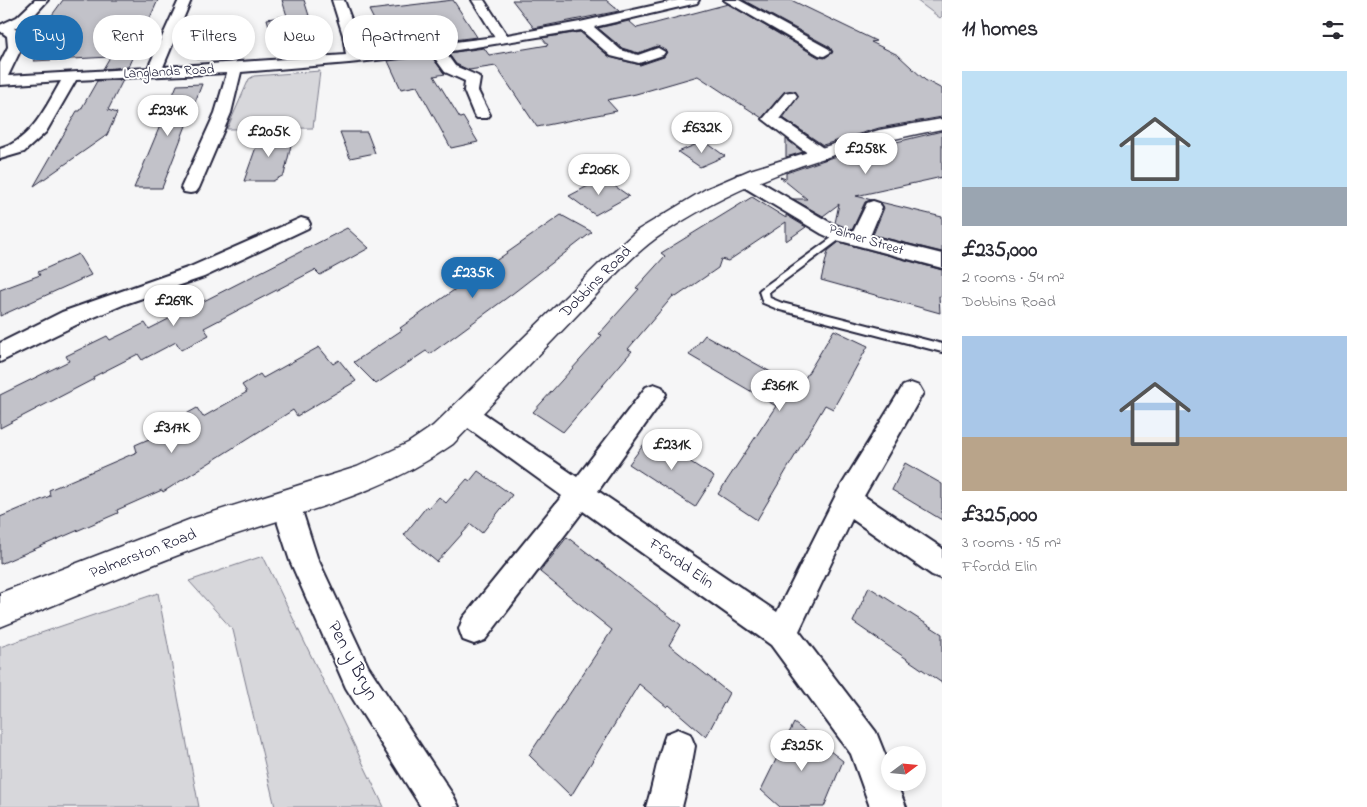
<!DOCTYPE html>
<meta charset="utf-8">
<style>
:root{--surface:#fff;--page:#f2f2f3;--text:#2b2b33;--muted:#7c7c81;--accent:#1f6fb2}
body{margin:0;font-family:"Indie Flower",sans-serif;background:var(--page);color:var(--text);height:100vh;display:flex;flex-direction:column;font-size:19px;white-space:nowrap}
*{box-sizing:border-box;margin:0}
p{font-size:16px;color:var(--muted)}
.icon{flex:none;width:28px;height:28px;fill:none;stroke:currentColor;stroke-width:2;stroke-linecap:round;stroke-linejoin:round}
.map{position:relative;flex:1;overflow:hidden}
.side{display:flex;flex-direction:column;background:var(--surface);width:425px}
.side>*{flex:none}
.guide{position:absolute;left:15px;top:15px;width:475px;height:45px;display:flex;gap:10px}
.needle{width:32px;rotate:74deg}
.buttons{position:absolute;left:881px;top:746px;display:grid;gap:10px}
.buttons a{display:grid;place-items:center;width:45px;height:45px;border-radius:50%;background:var(--surface);box-shadow:0 2px 8px #0003;font-size:25px}
.price{position:absolute;translate:-50% -42px;padding:0 11px;border-radius:18px;background:#fff;color:#222;font-size:16px;line-height:32px;filter:drop-shadow(0 1px 2px #0008)}
.price::after{content:'';position:absolute;left:50%;top:30px;width:15px;height:11px;margin-left:-8px;background:inherit;clip-path:polygon(0 0,100% 0,50% 100%)}
.price.selected{background:var(--accent);color:#fff}
ul{padding:0;list-style:none}
li{display:grid;align-content:center;gap:10px;height:265px;padding:0 20px}
li span{display:grid;place-items:center;height:155px;border-radius:0px;color:#555}
li>.icon{margin-inline-start:auto}
span .icon{width:90px;height:90px;fill:#fffc;stroke-width:1}
li b{font-size:21px}
h2{display:flex;justify-content:space-between;align-items:center;height:60px;padding:0 20px;font-size:21px}
.tag{padding:0 18px;border-radius:22px;background:var(--surface);box-shadow:0 2px 8px #0003;font-size:18px;line-height:45px}
.tag.selected{background:var(--accent);color:#fff}
main{display:flex;flex:1;min-height:0}
.map>svg:first-child{display:block}
.green{fill:#d7d7db;stroke:#7c7c8b}
.building{fill:#c2c2c9;stroke:#22223b}
.lines{fill:none;stroke-linecap:round;stroke-linejoin:round}
.service-casing{stroke:#22223b;stroke-width:4}
.minor-casing{stroke:#22223b;stroke-width:4}
.tertiary-casing{stroke:#22223b;stroke-width:3}
.service{fill:#fff;fill-rule:evenodd}
.minor{fill:#fff;fill-rule:evenodd}
.tertiary{fill:#fff;fill-rule:evenodd}
.labels{text-anchor:middle;dominant-baseline:central;stroke-width:4;stroke-linejoin:round;paint-order:stroke}
.far-street-label{font-size:14px;fill:#22223b;stroke:#fff}
.street-label{font-size:16px;fill:#22223b;stroke:#fff}
.near-street-label{font-size:19px;fill:#22223b;stroke:#fff}
</style>
<main>
<div class="map">
<svg width="942" height="807" viewBox="0 0 942 807">
<rect width="100%" height="100%" fill="#f6f6f7"/>
<filter id="ink" filterUnits="userSpaceOnUse"><feTurbulence type="fractalNoise" baseFrequency=".02" numOctaves="2"/><feDisplacementMap in="SourceGraphic" scale="10" xChannelSelector="R" yChannelSelector="G"/><feConvolveMatrix kernelMatrix="1 2 1 2 8 2 1 2 1" color-interpolation-filters="sRGB"/></filter>
<g filter="url(#ink)">
<path class="green" d="M916,0H942V16L940,18Z
M320,71L313,128L227,129L249,79L254,76Z
M263,556L384,807H275L233,630L189,581Z
M158,593L199,807H0V647Z"/>
<path class="building" d="M63,0H158L128,67L103,69L110,57L34,61L43,48H41L43,45H39L53,26H44Z
M282,0H304L313,28L301,30L306,45L282,49L280,42L274,43L267,19L287,16Z
M453,0L477,37L383,49L373,27H376V24L369,10Z
M512,0H606L619,11L534,28Z
M743,0H791L876,41L871,42L898,55L925,80L942,89V117L879,128L823,145L783,118L798,97L795,91L784,92L762,118L698,76L636,94L607,100L617,111L537,127L496,66L469,70L456,64L448,53L484,48L489,55L548,45L542,38L580,32L610,57L640,65L664,57L667,52L657,46L638,53L622,48L598,28L629,21L637,28L728,4L818,57L825,58L833,52L830,47Z
M241,22L234,51L225,52L223,58L197,59L208,27Z
M431,56L445,74L434,76L460,118L463,117L478,142L451,148L417,86L401,89L388,61Z
M123,80L108,110L117,113L107,135L34,186L77,111H80L97,81Z
M202,84L162,188H134L177,85Z
M942,131V177L856,196L872,200L865,202L852,230L835,223L839,204L823,216L793,199H807L780,177L786,179V173L830,158Z
M287,132L283,143L292,141L284,175L273,181H244L261,133Z
M340,132H367L375,153L350,158Z
M786,139L803,152L786,157Z
M704,141L725,156L700,167L678,152Z
M603,178L629,196L595,215L569,196Z
M752,197L786,218V215L806,227L786,241V222L728,261L721,259L718,268L676,297L673,296L628,349L632,351L563,432L533,412L590,349L602,335L599,334L639,289L636,288L665,256L661,253Z
M880,202L942,217V252L873,235L884,208Z
M561,215L592,232L512,294L430,354L426,351L376,384L354,362L402,330L400,328Z
M347,228L369,248L320,275L315,270L204,328L209,335L181,350L176,342L142,360L138,354L93,377L94,379L0,428V395L69,361L66,356L107,336L110,340L145,323L149,329Z
M839,242L942,270V297L939,296L940,313L821,280L828,251Z
M78,254L91,275L0,316V290L40,275L38,272Z
M834,330L868,346L833,409L825,405L757,520L718,494L776,406L689,355L705,335L799,388Z
M319,347L333,364L339,360L356,381L297,416L293,410L163,492L162,490L117,510L118,513L0,564V517L50,496L49,490L137,452L135,445L165,432L163,427L197,408L203,417L247,392L242,385L260,374L263,378Z
M650,436L714,477L695,507L629,464Z
M905,463L942,484V520L892,490Z
M478,471L512,495L482,533L471,524L437,562L404,535L427,506L429,508L439,497L446,503L467,479L470,481Z
M567,537L681,625L669,645L729,693L706,737L669,705L667,707L639,684L571,796L529,755L612,630L540,572Z
M869,587L942,634V683L853,622Z
M794,723L843,761L824,807H780L761,790Z"/>
<g class="lines">
<g class="service-casing">
<path id="service" d="M840,232L843,233V237L769,292L770,298L782,303L942,344V352L780,310L763,303L759,291L761,289Z"/>
</g>
<g class="minor-casing">
<path id="minor" d="M35,0H48L27,23L14,28L21,34L22,47L8,76L148,68L179,0H191L163,67L346,55L343,35L332,0H344L357,35L359,54L495,37L472,0H484L507,35L580,22L678,0H699L697,3L594,27L621,50L638,55L658,48L665,52L663,55L639,63L611,56L581,30L445,52L455,66L478,76L480,79L478,91L490,115L487,118H477L474,115L464,91L465,81L445,72L432,54L349,63L241,72L231,113L199,188L196,192L190,193L184,192L181,188L215,113L227,73L76,80L46,132L24,152L0,159V149C31,140 46,107 61,81L0,85V63L8,47L7,36L0,31V25L17,17Z
M724,0H739L829,49L831,52L824,56L819,55Z
M790,92L795,93L797,96L780,118L826,150L828,154L826,158H814L763,119L785,93Z
M743,174L749,175L836,226L853,232L867,203L873,201L879,203L882,207L870,236L942,254V268L833,239L822,234L737,183L734,179L737,175Z
M301,218L308,220L310,224L308,228L204,277L125,304L78,324L0,362V343L62,312L190,267Z
M911,383L919,386L923,393L864,496L942,548V579L932,575L852,519L799,631L876,732L890,767V782H896L906,807H870L851,754L771,645L583,511L485,640L474,644L463,640L459,629L463,618L562,496L457,420L453,413L457,406L465,403L473,406L577,477L646,387L654,384L662,387L666,394L662,401L598,491L777,612L838,491L903,386Z
M288,491L297,495L317,557L368,666L453,795L459,807H421L346,688L290,561L278,524L275,504L279,495Z
M678,729L690,734L695,746L689,779L682,807H646C654,783 657,757 666,734Z"/>
</g>
<g class="tertiary-casing">
<path id="tertiary" d="M942,119V129C841,148 740,179 655,239C628,259 602,289 579,313C537,357 495,400 453,444C379,496 303,511 219,540C145,566 73,598 0,627V593L191,519L357,467L408,443L433,426L598,265L638,230L706,189L750,170L879,130Z"/>
</g>
<use href="#service" class="service"/>
<use href="#minor" class="minor"/>
<use href="#tertiary" class="tertiary"/>
</g>
</g>
<g class="labels">
<g class="far-street-label">
<text transform="translate(169 72) rotate(-3)">Langlands Road</text>
<text transform="translate(866 240) rotate(17)">Palmer Street</text>
</g>
<g class="street-label">
<text transform="translate(596 282) rotate(-45)">Dobbins Road</text>
<text transform="translate(143 554) rotate(-21)">Palmerston Road</text>
<text transform="translate(681 564) rotate(35)">Ffordd Elin</text>
</g>
<g class="near-street-label">
<text transform="translate(352 661) rotate(62)">Pen y Bryn</text>
</g>
</g>
</svg>
<div class="buttons">
<a><svg class="needle" viewBox="-14 -14 28 28"><path d="M0-13l5 13h-10z" fill="#e53935"/><path d="M0 13l5-13h-10z" fill="#7c7c81"/></svg></a>
</div>
<b class="price" style="left:168px;top:137px">£234K</b>
<b class="price" style="left:702px;top:154px">£632K</b>
<b class="price" style="left:269px;top:158px">£205K</b>
<b class="price" style="left:866px;top:175px">£258K</b>
<b class="price" style="left:599px;top:196px">£206K</b>
<b class="price selected" style="left:473px;top:299px">£235K</b>
<b class="price" style="left:174px;top:327px">£269K</b>
<b class="price" style="left:780px;top:412px">£361K</b>
<b class="price" style="left:172px;top:454px">£317K</b>
<b class="price" style="left:672px;top:471px">£231K</b>
<b class="price" style="left:802px;top:772px">£325K</b>
<div class="guide">
<a class="tag selected">Buy</a>
<a class="tag">Rent</a>
<a class="tag">Filters</a>
<a class="tag">New</a>
<a class="tag">Apartment</a>
</div>
</div>
<section class="side">
<h2>11 homes<svg class="icon" aria-label="filters" viewBox="0 0 24 24"><path d="M4 7h16M4 17h16"/><circle cx="9" cy="7" r="2"/><circle cx="15" cy="17" r="2"/></svg></h2>
<ul>
<li><span style="background:linear-gradient(#bfe0f5 75%,#9aa5b1 0)"><svg class="icon" aria-label="home" viewBox="0 0 24 24"><path d="M3 11l9-7 9 7M6 9v11h12V9"/></svg></span><div><b>£235,000</b><p>2 rooms · 54 m²</p><p>Dobbins Road</p></div></li>
<li><span style="background:linear-gradient(#a9c7e8 65%,#b9a48a 0)"><svg class="icon" aria-label="home" viewBox="0 0 24 24"><path d="M3 11l9-7 9 7M6 9v11h12V9"/></svg></span><div><b>£325,000</b><p>3 rooms · 95 m²</p><p>Ffordd Elin</p></div></li>
</ul>
</section>
</main>
